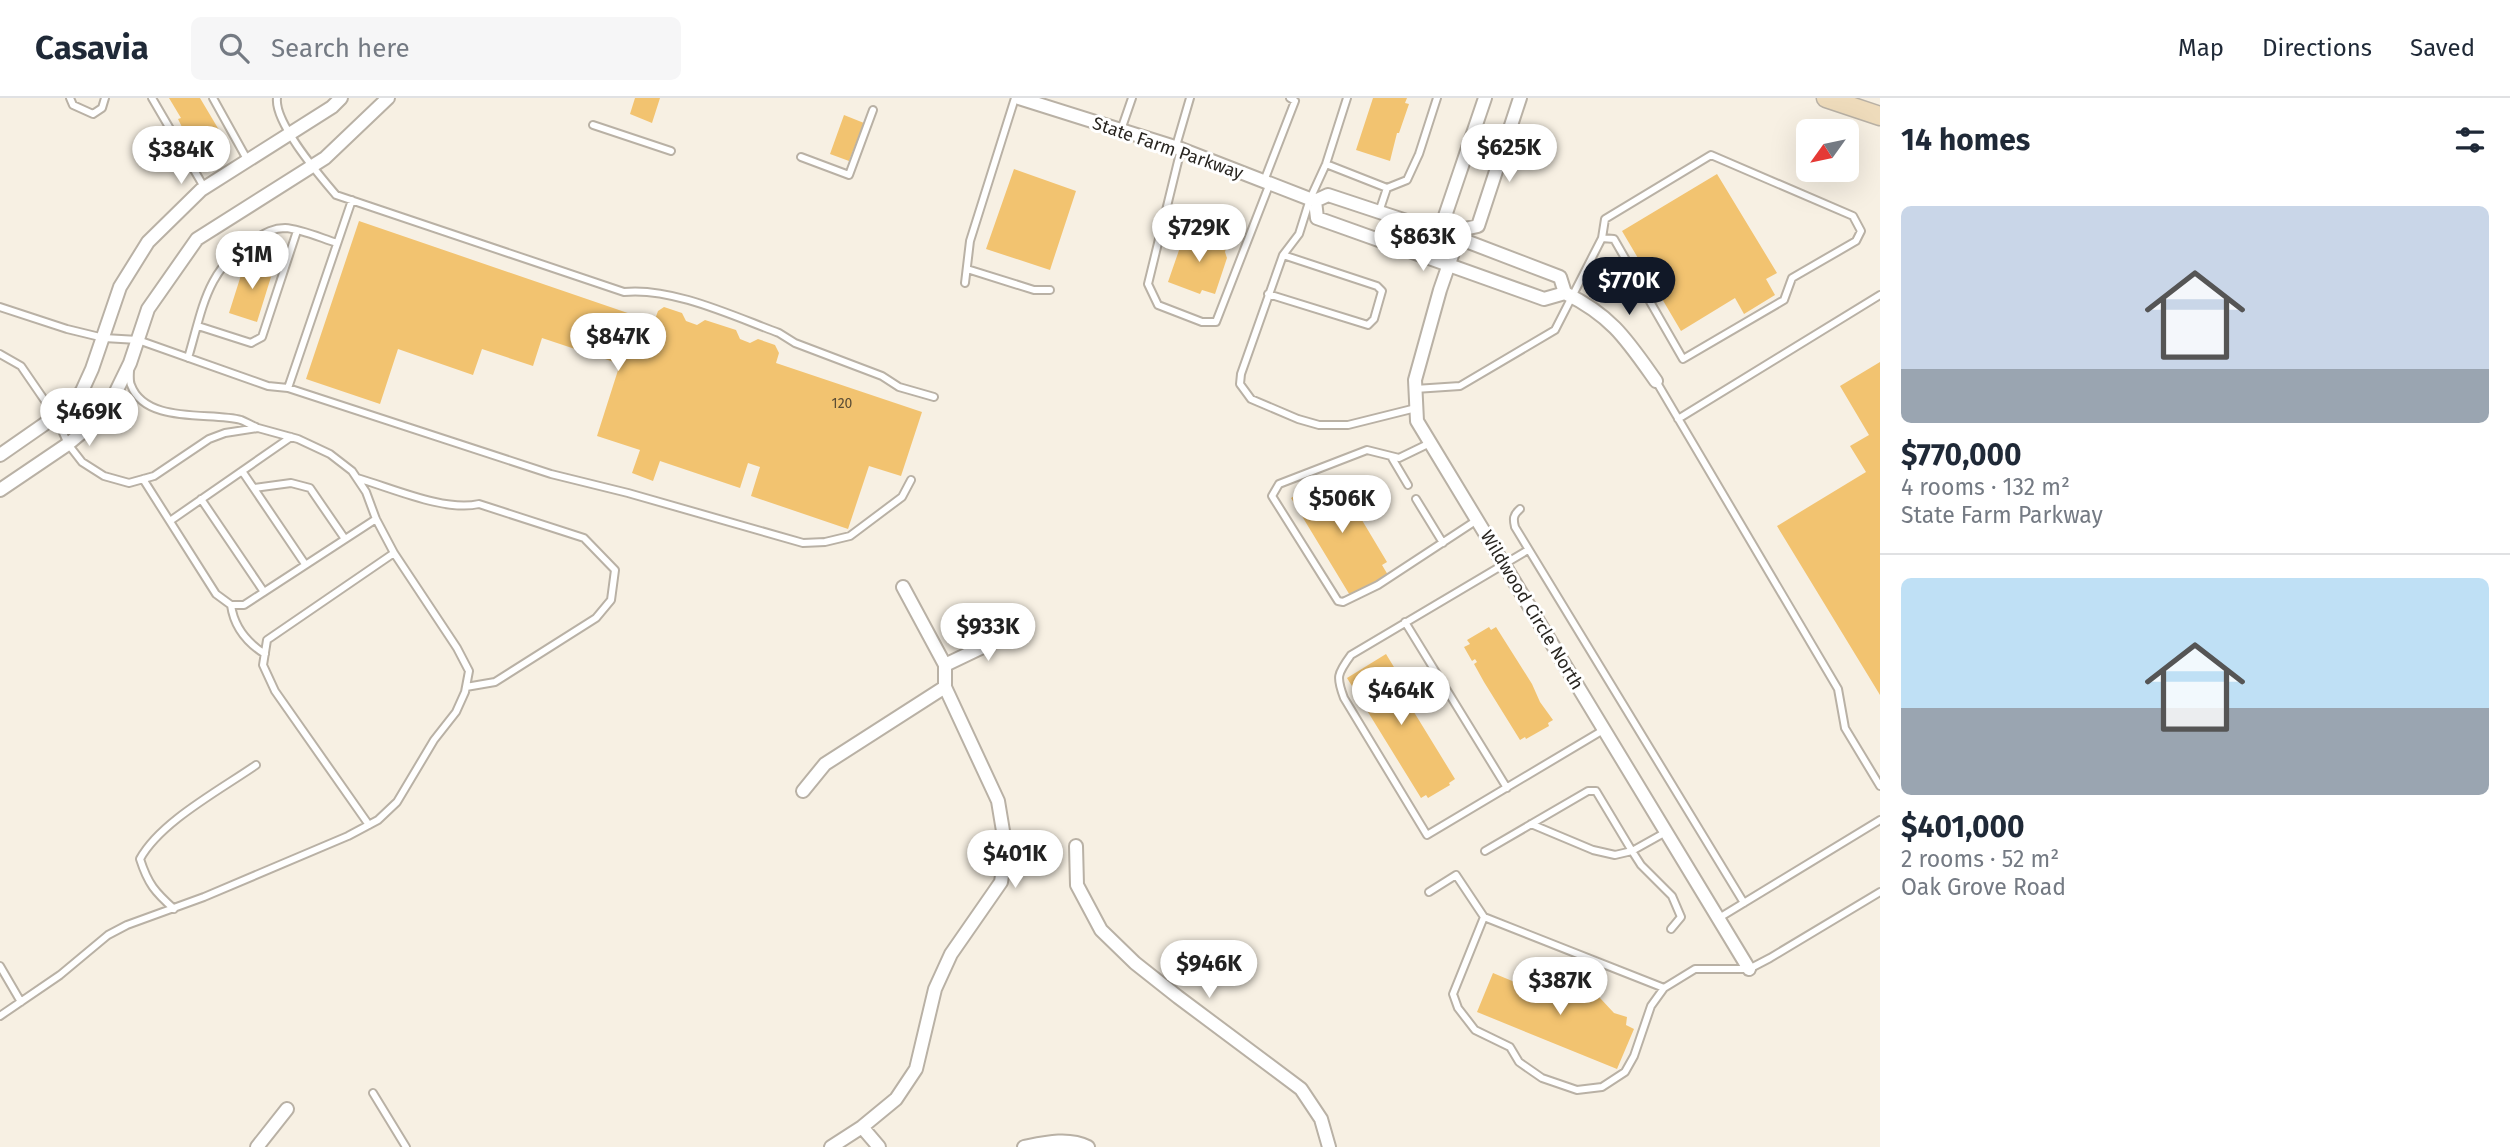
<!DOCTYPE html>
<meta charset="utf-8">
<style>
:root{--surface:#fff;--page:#f6f6f7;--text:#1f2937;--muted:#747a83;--line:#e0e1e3;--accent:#111827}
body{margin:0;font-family:"Fira Sans",sans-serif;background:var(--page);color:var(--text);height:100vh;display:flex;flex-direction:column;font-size:26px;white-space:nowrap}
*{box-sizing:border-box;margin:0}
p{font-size:23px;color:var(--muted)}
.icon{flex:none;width:38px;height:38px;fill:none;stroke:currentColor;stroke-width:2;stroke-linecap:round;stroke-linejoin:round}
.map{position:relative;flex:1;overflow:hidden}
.drawer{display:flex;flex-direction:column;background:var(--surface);width:630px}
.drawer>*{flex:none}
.needle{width:46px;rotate:237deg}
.controls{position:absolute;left:1796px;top:21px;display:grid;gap:14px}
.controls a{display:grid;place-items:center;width:63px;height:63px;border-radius:10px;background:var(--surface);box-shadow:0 7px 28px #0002;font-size:35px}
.price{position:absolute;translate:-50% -60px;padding:0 16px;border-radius:24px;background:#fff;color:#222;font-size:23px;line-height:46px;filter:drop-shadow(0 2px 4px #0008)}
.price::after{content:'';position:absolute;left:50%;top:42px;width:21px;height:16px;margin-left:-10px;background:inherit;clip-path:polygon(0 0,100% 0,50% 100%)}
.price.active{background:var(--accent);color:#fff}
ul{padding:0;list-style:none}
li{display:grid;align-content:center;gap:14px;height:371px;padding:0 21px}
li+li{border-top:2px solid var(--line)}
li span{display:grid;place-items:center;height:217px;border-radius:10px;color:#555}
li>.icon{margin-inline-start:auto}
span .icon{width:126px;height:126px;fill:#fffc;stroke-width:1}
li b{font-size:30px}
h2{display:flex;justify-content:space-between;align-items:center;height:84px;padding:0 21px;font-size:30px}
header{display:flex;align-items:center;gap:42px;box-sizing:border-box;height:98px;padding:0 35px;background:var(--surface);border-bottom:2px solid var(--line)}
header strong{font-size:33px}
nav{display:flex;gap:38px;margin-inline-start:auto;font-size:24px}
.search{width:490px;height:63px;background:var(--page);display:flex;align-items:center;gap:18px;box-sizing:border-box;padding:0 24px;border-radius:10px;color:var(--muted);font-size:26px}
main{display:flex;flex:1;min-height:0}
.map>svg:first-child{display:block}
.building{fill:#f2c370}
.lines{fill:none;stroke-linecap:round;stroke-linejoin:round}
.service-casing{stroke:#b9b1a5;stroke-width:10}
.minor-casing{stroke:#b9b1a5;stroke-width:16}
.tertiary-casing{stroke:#b9b1a5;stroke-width:18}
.secondary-casing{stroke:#b9b1a5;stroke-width:21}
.service{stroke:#fff;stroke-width:6}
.minor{stroke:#fff;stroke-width:12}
.tertiary{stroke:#fff;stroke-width:14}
.secondary{stroke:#eedbbb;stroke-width:18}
.labels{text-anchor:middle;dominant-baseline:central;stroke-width:6;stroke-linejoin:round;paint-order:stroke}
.number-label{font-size:14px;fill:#5b4d35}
.street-label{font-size:18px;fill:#292621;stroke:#fff}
</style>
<header>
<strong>Casavia</strong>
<div class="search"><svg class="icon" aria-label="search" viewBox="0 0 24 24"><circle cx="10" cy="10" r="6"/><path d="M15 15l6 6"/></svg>Search here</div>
<nav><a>Map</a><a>Directions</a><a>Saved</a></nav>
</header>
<main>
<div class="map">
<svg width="1880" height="1049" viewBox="0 0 1880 1049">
<rect width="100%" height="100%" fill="#f7f0e3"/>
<path class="building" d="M169,0H200L219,32L196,46L186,29L183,31L178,21L181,20Z
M635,0H660L652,25L630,16Z
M1373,0H1407L1405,5L1409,6L1399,35H1397L1390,63L1356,52Z
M844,17L864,25L849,63L830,56Z
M1014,71L1076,93L1050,172L986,151Z
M1717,76L1777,175L1766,181L1775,197L1744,216L1735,200L1681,233L1622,133Z
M359,123L654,224L658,213L664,209L682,215L686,223L697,227L705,222L736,232L740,241L750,245L758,241L775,247L779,255L776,265L922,314L901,378L869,368L848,431L751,398L760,369L748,365L740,390L660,363L653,383L632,375L640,352L597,338L620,266L542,240L533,268L482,251L473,277L398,251L380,306L306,281Z
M1186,132L1227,147L1225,154L1227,160L1215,196L1202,192L1200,196L1168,184Z
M254,160L275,166L257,224L229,215L242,174L249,177Z
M1880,264V597L1777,428L1866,374L1850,348L1869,337L1840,288Z
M1329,378L1333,385L1338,382L1387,464L1382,467L1388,477L1351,499L1291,400Z
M1489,529L1491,532L1496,529L1532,586L1540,604L1553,622L1548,625L1549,628L1526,641L1525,639L1520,642L1484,584L1474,566L1477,564L1475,561L1472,563L1464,549L1470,546L1467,542Z
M1386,556L1400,579L1385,588L1387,591L1391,589L1393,591L1398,588L1455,681L1449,685L1450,687L1428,700L1426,697L1421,700L1347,580Z
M1493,875L1517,885L1518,881L1542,891L1548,888L1565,886L1579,889L1600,900L1614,915L1627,919L1626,927L1634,931L1617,971L1477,914Z"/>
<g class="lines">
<g class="service-casing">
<path id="service" d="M70,0L73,7L93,16L102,10L105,0
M152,0L204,89
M213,0L248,63
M277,0C274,25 320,78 336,97L624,194C672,189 733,218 779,235L795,245L882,278L899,289L934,299
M1347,0L1326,66L1310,101L1299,136L1283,157L1241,276L1240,286L1251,301L1298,321L1319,327H1348L1416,310
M593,27L671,53
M1121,32L1132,0
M1176,48L1190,0
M1181,51L1148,186L1158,207L1202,224H1216L1270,85
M801,59L849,77L873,12
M1326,66L1387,90
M1264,83L1295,3L1290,0
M1379,114L1387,90L1407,82L1419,56L1437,0
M967,171L1034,192H1050
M965,185L970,143L1015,0
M1268,196L1368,227L1374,221L1382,193L1377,188L1283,157
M0,209L67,231L104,240L138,242L268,288L288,290L352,102
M198,228L251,245L262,239L297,133
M0,256L21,268L56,319L68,346L82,364L104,378L129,385L154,378L209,341L225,335L258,330L298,341L330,356L352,373L366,394L376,421L394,455L457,550L469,573L465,594L456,614L434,642L397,704L378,722L348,738L204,799L127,827L108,837L60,877L0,918
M188,260C203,210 206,170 255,141C265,135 273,130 285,130C301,131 321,140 337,145
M130,271C130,276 129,283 131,287C145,326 210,314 241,322C246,324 251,327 256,329
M1656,283L1838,591L1845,630L1880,688
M288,290L551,376L628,395L803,445L825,444L850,438L902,399L911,382
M1415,291L1460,288L1555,232L1602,140L1605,121L1711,57L1853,118L1861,133L1856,143L1792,180L1784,202L1683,261L1614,141L1602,140
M1678,321L1880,197
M1430,345L1399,360L1367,352L1279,386L1272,398L1338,503L1343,504L1378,487L1477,422
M1392,360L1408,387
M242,373L305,466
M357,380C392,390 445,414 479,406L584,440L615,472L611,502L596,520L495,584L466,589
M143,381L216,496L231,507H244L376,421
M254,390L291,385L310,390L345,441
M201,401L264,494
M1416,401L1443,445
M1520,411C1513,417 1513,421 1515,429L1744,805
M170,423L291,339
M1528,452L1351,557C1337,576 1336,579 1344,600L1427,737L1605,631
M231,507C234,529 246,544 265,556
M1405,524L1507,690
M1531,726L1593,752L1615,757L1632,753L1641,767L1672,798L1681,819L1671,831
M369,727L275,593L263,567L267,542L394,455
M1485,753L1588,693H1596L1632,753L1666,734
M1429,794L1456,777L1484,819
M174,811C155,794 148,786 140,761C160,724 220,692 256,667
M1719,820L1880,722
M0,868L21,904
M1664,890L1484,819L1453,896L1458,910L1475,932L1510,949L1519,964L1542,980L1577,992L1602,989L1625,974L1634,958L1651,908L1664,890L1695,871H1749L1770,860L1880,794
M373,995L406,1049"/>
</g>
<g class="minor-casing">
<path id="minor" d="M1019,0L1181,51L1315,103L1328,97L1458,140L1560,179L1565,195
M1485,0L1445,118L1460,132L1478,128L1520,0
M1315,103L1317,120L1544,201L1565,195C1612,218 1627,242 1656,283
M1458,140L1440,192L1415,282L1417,323L1749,871
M0,357L69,309L82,293L92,271L120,189L148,144L201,92L332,9L341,0
M0,392L68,346L92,326L111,304L130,265L148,211L197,141L325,60L388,0
M945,567L1016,533
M803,693L825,666L945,589
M1076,748L1077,787L1101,832L1135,865L1178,899L1301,991L1321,1021L1329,1049
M862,1029L879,1049
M257,1049L287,1011
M831,1049L862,1029L896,1001L916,971L935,891L951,856L1001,784L1006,751L998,703L945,589V567L903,489
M1024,1049C1044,1045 1068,1039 1088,1049"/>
</g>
<g class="tertiary-casing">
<path id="tertiary" d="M1458,140L1460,132"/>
</g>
<g class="secondary-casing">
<path id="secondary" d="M1826,0L1880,18"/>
</g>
<use href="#service" class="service"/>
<use href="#minor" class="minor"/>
<use href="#tertiary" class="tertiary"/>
<use href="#secondary" class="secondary"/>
</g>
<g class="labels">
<g class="number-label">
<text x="842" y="305">120</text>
</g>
<g class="street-label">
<text transform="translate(1168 50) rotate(19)">State Farm Parkway</text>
<text transform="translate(1532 512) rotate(59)">Wildwood Circle North</text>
</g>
</g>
</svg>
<div class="controls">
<a><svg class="needle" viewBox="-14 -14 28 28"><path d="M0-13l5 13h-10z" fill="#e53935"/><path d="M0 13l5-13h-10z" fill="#747a83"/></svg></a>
</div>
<b class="price" style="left:1509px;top:86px">$625K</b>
<b class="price" style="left:181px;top:88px">$384K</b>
<b class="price" style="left:1199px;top:166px">$729K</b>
<b class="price" style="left:1423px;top:175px">$863K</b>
<b class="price" style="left:252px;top:193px">$1M</b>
<b class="price active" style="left:1629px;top:219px">$770K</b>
<b class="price" style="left:618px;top:275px">$847K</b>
<b class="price" style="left:89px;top:350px">$469K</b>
<b class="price" style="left:1342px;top:437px">$506K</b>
<b class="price" style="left:988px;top:565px">$933K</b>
<b class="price" style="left:1401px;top:629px">$464K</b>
<b class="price" style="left:1015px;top:792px">$401K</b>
<b class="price" style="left:1209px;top:902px">$946K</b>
<b class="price" style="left:1560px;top:919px">$387K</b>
</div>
<section class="drawer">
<h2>14 homes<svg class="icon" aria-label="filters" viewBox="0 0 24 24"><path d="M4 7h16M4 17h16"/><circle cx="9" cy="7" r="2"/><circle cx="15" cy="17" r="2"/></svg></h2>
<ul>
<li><span style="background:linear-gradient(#c9d6e8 75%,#9aa5b1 0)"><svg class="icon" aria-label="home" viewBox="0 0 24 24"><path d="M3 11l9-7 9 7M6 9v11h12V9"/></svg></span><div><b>$770,000</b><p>4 rooms · 132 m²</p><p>State Farm Parkway</p></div></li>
<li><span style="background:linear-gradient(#bfe0f5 60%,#9aa5b1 0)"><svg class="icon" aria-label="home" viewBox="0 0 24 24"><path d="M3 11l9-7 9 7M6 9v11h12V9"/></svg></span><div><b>$401,000</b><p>2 rooms · 52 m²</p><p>Oak Grove Road</p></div></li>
</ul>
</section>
</main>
